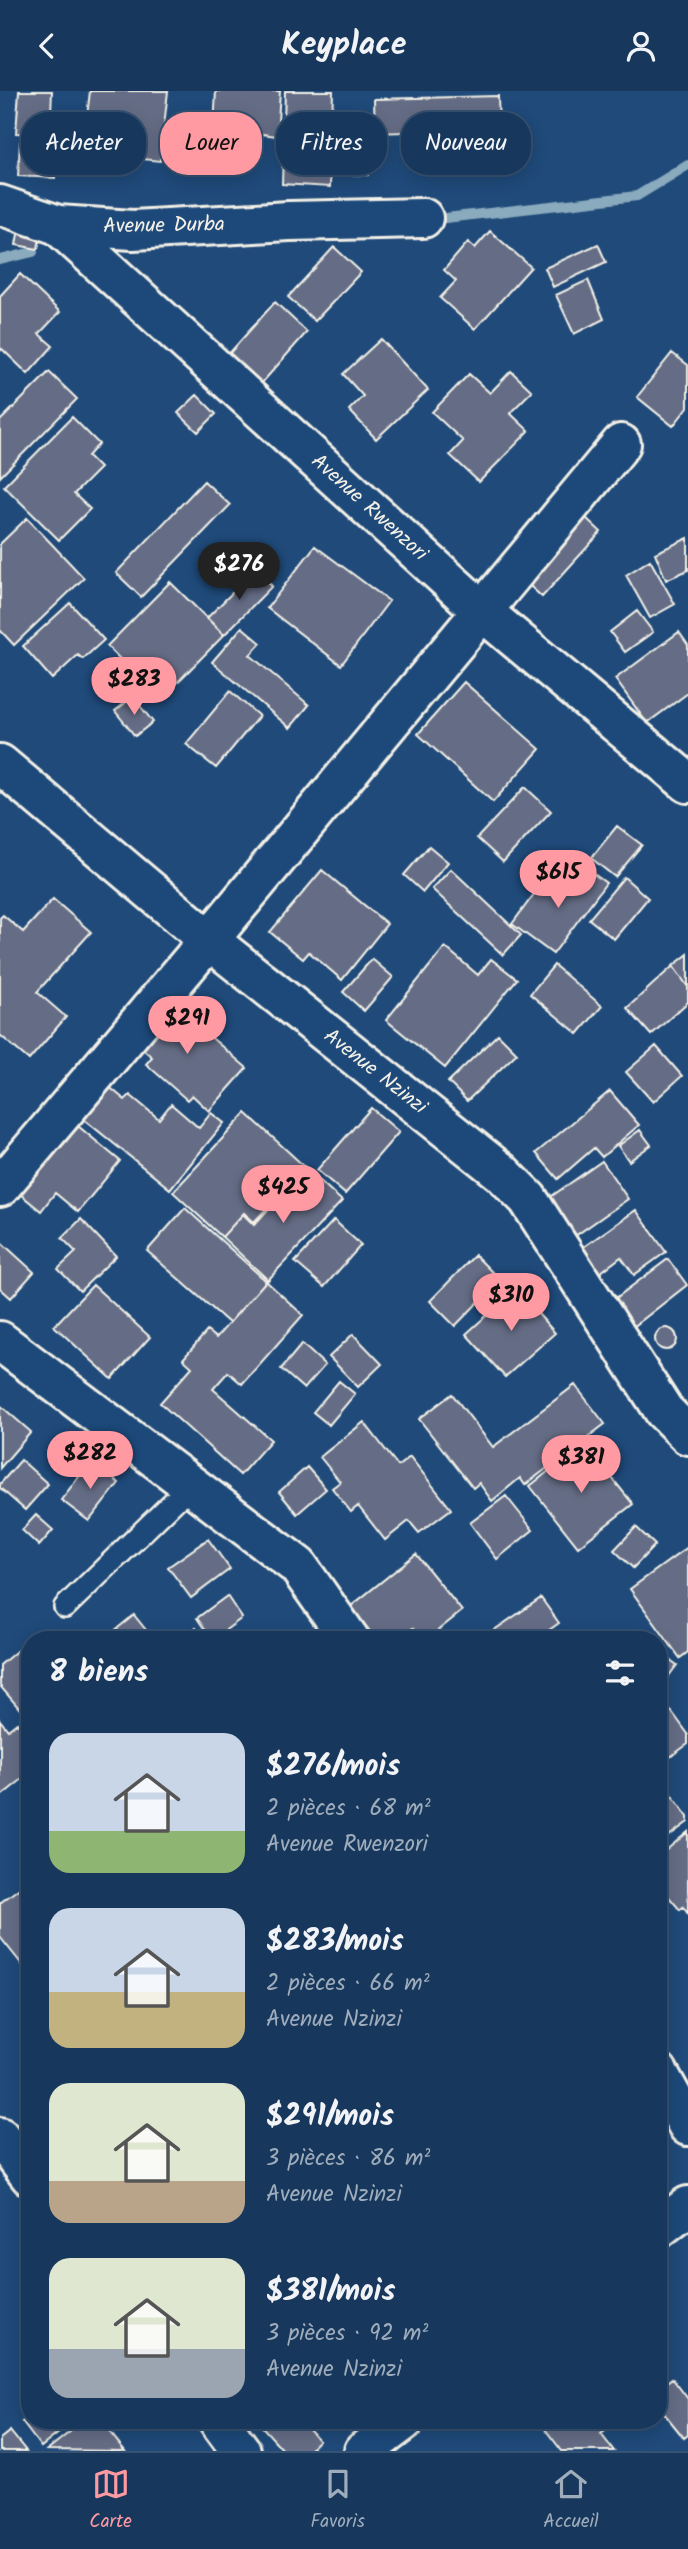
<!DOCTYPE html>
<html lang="fr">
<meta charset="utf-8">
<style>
:root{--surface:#17385c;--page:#203f62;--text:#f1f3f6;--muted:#9eacbb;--line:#365272;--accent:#ff9aa2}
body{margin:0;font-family:Kalam,sans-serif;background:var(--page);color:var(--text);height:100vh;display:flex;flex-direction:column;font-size:26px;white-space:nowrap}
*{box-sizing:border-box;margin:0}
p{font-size:23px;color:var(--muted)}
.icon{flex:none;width:38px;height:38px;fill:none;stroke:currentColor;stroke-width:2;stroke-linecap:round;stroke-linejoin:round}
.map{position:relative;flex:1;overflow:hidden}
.sheet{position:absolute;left:21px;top:1540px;width:646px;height:798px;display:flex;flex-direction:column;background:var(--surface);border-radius:28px;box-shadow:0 4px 18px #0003,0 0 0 2px var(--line)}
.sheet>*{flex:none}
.top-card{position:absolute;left:21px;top:21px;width:648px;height:63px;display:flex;gap:14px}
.price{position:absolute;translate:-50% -60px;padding:0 16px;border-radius:24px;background:var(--accent);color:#111;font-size:23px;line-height:46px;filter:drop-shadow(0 2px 4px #0008)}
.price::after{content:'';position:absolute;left:50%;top:42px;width:21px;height:16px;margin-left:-10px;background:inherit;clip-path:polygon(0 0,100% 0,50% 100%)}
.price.current{background:#222;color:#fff}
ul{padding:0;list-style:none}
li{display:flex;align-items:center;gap:21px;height:175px;padding:0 28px}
li span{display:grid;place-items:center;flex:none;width:196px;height:140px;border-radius:21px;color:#555}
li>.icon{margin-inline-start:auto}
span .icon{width:84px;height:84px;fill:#fffc;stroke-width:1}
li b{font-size:30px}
h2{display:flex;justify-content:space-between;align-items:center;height:84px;padding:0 28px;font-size:30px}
.chip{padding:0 24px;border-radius:28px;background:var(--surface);box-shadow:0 4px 18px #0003,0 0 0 2px var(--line);font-size:24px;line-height:63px}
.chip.current{background:var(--accent);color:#111}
header{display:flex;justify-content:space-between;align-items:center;height:91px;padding:0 28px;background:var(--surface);font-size:32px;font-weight:700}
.tabs{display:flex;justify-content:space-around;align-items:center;height:98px;border-top:2px solid var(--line);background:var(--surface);font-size:19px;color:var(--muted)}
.tabs a{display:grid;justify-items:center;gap:4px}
.tabs .current{color:var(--accent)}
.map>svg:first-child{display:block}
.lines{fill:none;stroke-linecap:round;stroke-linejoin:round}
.stream{stroke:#8aaabd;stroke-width:10}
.building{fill:#656d86;stroke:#f4f1e8;stroke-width:2}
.lane-casing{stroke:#f4f1e8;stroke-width:26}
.street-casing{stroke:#f4f1e8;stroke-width:44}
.lane{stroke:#1f4a7a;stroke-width:21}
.street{stroke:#1f4a7a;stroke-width:38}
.labels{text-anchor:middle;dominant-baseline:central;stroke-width:5;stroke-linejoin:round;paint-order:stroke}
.street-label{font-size:21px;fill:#f4f1e8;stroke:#1f4a7a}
</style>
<header><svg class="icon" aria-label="back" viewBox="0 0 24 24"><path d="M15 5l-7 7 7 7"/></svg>Keyplace<svg class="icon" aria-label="person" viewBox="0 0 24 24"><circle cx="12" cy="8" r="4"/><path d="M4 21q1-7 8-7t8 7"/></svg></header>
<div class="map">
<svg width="688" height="2360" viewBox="0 0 688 2360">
<rect width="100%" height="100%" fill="#1f4a7a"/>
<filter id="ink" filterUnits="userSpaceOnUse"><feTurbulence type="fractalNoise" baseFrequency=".0143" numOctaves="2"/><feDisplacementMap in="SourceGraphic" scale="14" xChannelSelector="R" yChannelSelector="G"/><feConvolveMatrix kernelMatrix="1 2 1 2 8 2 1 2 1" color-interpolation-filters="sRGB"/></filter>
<g filter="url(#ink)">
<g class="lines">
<path class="stream" d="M428,129L637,105L688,74
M0,169L33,161"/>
</g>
<path class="building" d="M19,0H52L50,44L16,42Z
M90,0H168L160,70L98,63L99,53L84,51Z
M216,0H280L277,45L262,43V57L213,54Z
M285,0H333L330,96L282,93Z
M498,5L499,38L375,42L374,8Z
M339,31L371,32L368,84L337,83Z
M20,51L56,54L55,87L18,85Z
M20,132L42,136L38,158L16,154Z
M490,140L531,176L475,238L440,207L456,190L444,179L468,151L475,157Z
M598,153L606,171L553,196L545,177Z
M334,156L361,181L315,230L288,206Z
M20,183L60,221L39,243L53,255L28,283L2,258L0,260V205Z
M588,189L604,228L574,243L556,204Z
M275,211L307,241L252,303L219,274Z
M381,248L428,299L376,348L349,319L363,305L343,283Z
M672,262L688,274V316L673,335L637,306Z
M511,280L532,300L510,322L529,340L479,391L450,364L463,350L432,321L469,283L490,302Z
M49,281L77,308L0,386V330Z
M197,304L216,323L198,341L178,322Z
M72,326L99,353L88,365L100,377L74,403L90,418L59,449L4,395Z
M204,390L230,414L141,506L116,482Z
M566,408L601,441L542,506L506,473Z
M27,427L84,487L14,554L0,539V453Z
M688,447V479L666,489L655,462Z
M315,455L389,510L341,574L267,517Z
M650,469L675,513L650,527L626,484Z
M255,479L272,495L224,544L207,527Z
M170,491L224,544L161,608L148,595L141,601L120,581L127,575L107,555Z
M70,512L104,549L83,568L78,564L52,588L23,555Z
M637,520L653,541L625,561L610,541Z
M242,536L261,552L250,564L309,614L290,637L212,571Z
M679,541L688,554V602L647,632L615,588Z
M464,591L540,658L493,711L418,643Z
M230,600L259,625L216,677L186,653Z
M133,606L153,631L135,645L115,620Z
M525,696L551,720L503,771L477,747Z
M617,735L642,754L615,786L591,767Z
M429,755L448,771L423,801L404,784Z
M583,775L606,792L553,863L512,833L543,791L561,804Z
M451,778L521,844L503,864L432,798Z
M322,779L387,833L342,889L309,861L303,868L270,841Z
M624,786L648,807L614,848L589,828Z
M53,808L91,841L37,901L66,926L29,969L0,944V827L3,824L23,841Z
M445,856L478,884L491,868L517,888L445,977L386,929Z
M688,863V896L673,875Z
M372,868L393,886L364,920L343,901Z
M554,874L602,915L578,943L530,903Z
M673,875L688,896V911L651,944L627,917Z
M165,907L247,977L209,1020L192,1004L187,1009L146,973L152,966L130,947Z
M498,943L517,962L467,1010L448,991Z
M656,955L682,985L653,1011L626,981Z
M96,985L125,1009L130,1004L159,1028L171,1013L199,1037L211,1022L224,1032L170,1098L70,1017Z
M610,1000L639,1034L602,1066L594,1057L558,1088L536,1062Z
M371,1017L399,1041L345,1103L317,1079Z
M246,1022L305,1076L254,1131L244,1122L222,1146L173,1101Z
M66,1025L120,1070L78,1121L55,1102L41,1120L9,1094Z
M640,1039L651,1054L629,1070L618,1055Z
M602,1070L628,1108L575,1145L549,1107Z
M306,1077L342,1110L268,1189L222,1146L243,1123L254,1134Z
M185,1117L266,1190L229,1232L147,1160Z
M636,1119L666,1161L634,1184L621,1166L593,1187L575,1162Z
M81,1128L116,1165L80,1200L58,1178L76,1161L62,1147Z
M334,1129L361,1154L324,1196L295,1171Z
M0,1150L34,1181L11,1207L0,1197Z
M475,1164L500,1189L455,1235L430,1210Z
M668,1168L687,1194L628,1240L608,1213Z
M266,1190L303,1224L242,1293L228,1281L213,1298L271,1349L240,1384L160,1312L192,1276L183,1268L207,1240L216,1247Z
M93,1194L150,1246L112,1288L54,1235Z
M516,1198L555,1242L505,1286L466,1243Z
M655 1248a11 11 0 1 1 22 0a11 11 0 1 1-22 0Z
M353,1243L382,1273L358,1296L329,1266Z
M302,1253L325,1274L304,1298L281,1278Z
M339,1290L355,1303L329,1334L313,1321Z
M575,1294L605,1333L525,1394L520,1387L492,1410L479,1392L473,1397L419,1328L452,1303L493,1356Z
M0,1314L31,1341L0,1377Z
M364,1331L398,1375L410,1366L451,1418L419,1442L409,1430L385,1449L358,1415L351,1421L332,1397L340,1391L320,1366Z
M584,1352L633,1413L578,1456L530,1395Z
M21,1369L48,1393L25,1419L0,1397V1393Z
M91,1370L119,1392L89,1430L61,1409Z
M307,1376L326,1398L297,1423L279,1401Z
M506,1405L533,1439L497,1468L470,1432Z
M36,1424L53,1439L39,1455L22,1439Z
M636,1436L655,1454L633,1477L614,1459Z
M208,1448L230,1478L191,1507L168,1476Z
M688,1456V1561L680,1567L630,1498Z
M416,1463L462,1520L426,1549H423L413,1537L398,1549H377L350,1516Z
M227,1505L242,1527L212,1549L197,1527Z
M541,1507L559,1532L535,1549H491L487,1544Z
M134,1524L154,1549H103Z
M196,1537L204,1549H180Z
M33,1546L35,1549H30V1620L25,1624L0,1595V1574Z
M658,1560L677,1574L665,1590L658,1585Z
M661,1606L688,1643V1653L662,1672L658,1667V1608Z
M0,1629L8,1639L17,1632L30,1648L23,1657L30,1665V1682L0,1706Z
M658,1685L688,1726V1731L658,1753Z
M688,1741V1823L683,1816L680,1819L658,1793V1766Z
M30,1789V1879L28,1881L0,1846V1812Z
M672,2287L688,2308V2344L684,2347L658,2315V2298Z
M30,2325V2329H67L70,2333L41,2356L22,2331Z
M85,2329H100L125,2360L47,2359Z
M256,2329H301L319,2349L308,2360H284Z
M538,2329H615L616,2332L601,2343L614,2360H562Z
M10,2340L26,2360H0V2348Z"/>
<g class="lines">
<g class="lane-casing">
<path id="lane" d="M65,1516L192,1393"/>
</g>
<g class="street-casing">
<path id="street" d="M0,114L58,134L133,139L289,130L423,127
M58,134L482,520L688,692
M0,673L209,849L501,1081L528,1108L664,1320L688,1344
M0,1096L209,849L621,353
M0,1250L298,1475L350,1549
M658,1981L688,2035
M0,2046L30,2085
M658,2138L688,2115
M218,2329L241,2360
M364,2360L405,2329"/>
</g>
<use href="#lane" class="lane"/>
<use href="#street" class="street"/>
</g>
</g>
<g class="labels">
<g class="street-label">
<text transform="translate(164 135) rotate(-1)">Avenue Durba</text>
<text transform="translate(369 417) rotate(42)">Avenue Rwenzori</text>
<text transform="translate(375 981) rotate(38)">Avenue Nzinzi</text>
</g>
</g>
</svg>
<b class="price current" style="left:239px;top:511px">$276</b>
<b class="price" style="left:134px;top:626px">$283</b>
<b class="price" style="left:558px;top:819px">$615</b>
<b class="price" style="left:187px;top:965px">$291</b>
<b class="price" style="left:283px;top:1134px">$425</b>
<b class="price" style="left:511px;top:1242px">$310</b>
<b class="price" style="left:90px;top:1400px">$282</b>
<b class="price" style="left:581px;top:1404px">$381</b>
<div class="top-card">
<a class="chip">Acheter</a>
<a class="chip current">Louer</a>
<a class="chip">Filtres</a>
<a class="chip">Nouveau</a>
</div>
<section class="sheet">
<h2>8 biens<svg class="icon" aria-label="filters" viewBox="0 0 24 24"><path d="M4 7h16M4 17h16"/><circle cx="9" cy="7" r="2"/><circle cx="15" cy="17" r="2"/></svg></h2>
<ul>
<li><span style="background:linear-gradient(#c9d6e8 70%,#8fb573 0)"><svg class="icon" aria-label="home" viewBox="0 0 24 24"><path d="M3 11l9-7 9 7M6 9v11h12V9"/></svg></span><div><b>$276/mois</b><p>2 pièces · 68 m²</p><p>Avenue Rwenzori</p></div></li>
<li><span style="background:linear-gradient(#c9d6e8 60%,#c2b280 0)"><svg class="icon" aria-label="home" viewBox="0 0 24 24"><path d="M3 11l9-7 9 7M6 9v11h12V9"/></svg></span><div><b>$283/mois</b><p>2 pièces · 66 m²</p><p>Avenue Nzinzi</p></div></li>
<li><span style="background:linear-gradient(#dfe7d0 70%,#b9a48a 0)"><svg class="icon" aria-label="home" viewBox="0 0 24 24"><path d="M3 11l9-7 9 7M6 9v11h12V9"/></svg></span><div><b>$291/mois</b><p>3 pièces · 86 m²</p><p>Avenue Nzinzi</p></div></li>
<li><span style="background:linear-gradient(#dfe7d0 65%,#9aa5b1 0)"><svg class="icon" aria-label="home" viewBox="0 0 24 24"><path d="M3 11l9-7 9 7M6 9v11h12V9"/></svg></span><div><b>$381/mois</b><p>3 pièces · 92 m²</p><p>Avenue Nzinzi</p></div></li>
</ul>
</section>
</div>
<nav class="tabs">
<a class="current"><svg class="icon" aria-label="map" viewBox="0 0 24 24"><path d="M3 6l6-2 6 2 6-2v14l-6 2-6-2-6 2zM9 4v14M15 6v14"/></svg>Carte</a>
<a><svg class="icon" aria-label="saved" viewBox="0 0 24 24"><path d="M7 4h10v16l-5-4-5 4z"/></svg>Favoris</a>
<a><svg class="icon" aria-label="home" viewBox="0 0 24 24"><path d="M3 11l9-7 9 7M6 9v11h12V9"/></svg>Accueil</a>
</nav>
